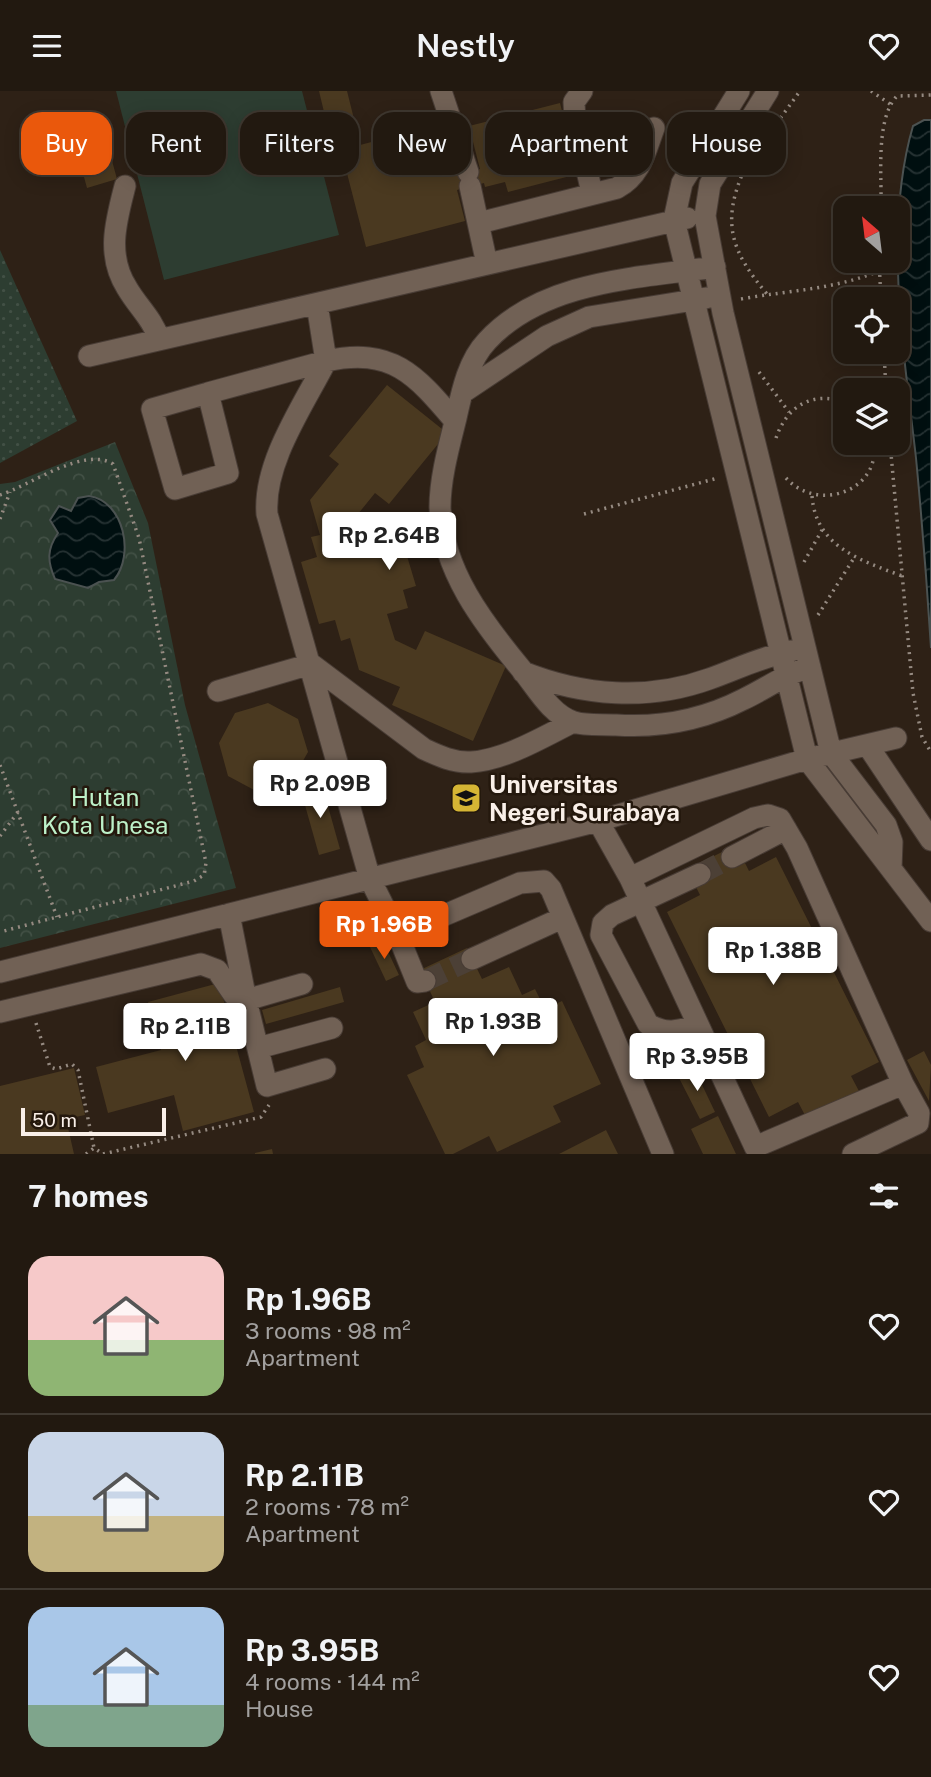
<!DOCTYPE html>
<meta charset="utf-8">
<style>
:root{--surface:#221910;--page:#2e261e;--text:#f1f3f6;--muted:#a2a09f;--line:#3f3830;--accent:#ea580c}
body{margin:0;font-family:"Public Sans",sans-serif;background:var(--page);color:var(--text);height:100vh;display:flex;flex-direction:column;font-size:26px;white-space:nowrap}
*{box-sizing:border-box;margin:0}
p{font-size:23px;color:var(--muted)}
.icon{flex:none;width:38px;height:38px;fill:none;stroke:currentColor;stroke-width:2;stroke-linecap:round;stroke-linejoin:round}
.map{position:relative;height:1063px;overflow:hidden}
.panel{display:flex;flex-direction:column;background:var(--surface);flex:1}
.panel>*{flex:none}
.guide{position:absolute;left:21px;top:21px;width:889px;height:63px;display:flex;gap:14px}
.needle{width:46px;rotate:332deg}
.fabs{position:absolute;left:833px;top:105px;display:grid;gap:14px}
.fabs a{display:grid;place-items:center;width:77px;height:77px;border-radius:14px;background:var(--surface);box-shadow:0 4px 18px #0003,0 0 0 2px var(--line);font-size:35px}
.scale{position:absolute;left:21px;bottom:18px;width:145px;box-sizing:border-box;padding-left:7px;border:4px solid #f9efe8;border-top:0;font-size:19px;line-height:24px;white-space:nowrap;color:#f9efe8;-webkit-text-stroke:5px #24180d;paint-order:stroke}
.price{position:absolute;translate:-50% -60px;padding:0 16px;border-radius:7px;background:#fff;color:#222;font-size:23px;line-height:46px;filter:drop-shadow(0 2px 4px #0008)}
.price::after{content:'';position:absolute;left:50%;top:42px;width:21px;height:16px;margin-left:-10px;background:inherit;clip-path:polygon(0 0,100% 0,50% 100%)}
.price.active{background:var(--accent);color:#fff}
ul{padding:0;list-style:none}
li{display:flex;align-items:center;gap:21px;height:175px;padding:0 28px}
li+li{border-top:2px solid var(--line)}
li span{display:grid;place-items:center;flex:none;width:196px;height:140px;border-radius:21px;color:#555}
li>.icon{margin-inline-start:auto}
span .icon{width:84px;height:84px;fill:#fffc;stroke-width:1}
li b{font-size:30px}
h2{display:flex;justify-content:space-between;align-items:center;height:84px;padding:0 28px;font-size:30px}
.pill{padding:0 24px;border-radius:21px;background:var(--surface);box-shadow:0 4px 18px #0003,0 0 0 2px var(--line);font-size:24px;line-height:63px}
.pill.active{background:var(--accent);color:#fff}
header{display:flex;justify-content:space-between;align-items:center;height:91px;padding:0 28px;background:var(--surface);font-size:32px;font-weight:600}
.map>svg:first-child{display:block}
.grass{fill:url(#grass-dots)}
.park{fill:url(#park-crowns)}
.garden{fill:#2d3d31}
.water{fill:url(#water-waves);stroke:#4b5251;stroke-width:2}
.building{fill:#4a3920}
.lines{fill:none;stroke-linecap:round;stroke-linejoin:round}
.minor-tunnel{stroke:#4c4036;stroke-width:21;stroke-dasharray:21 10;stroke-linecap:butt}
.minor-casing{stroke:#483c35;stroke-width:23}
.path{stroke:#958a81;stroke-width:3.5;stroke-dasharray:2 5;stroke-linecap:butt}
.minor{stroke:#716155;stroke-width:21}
.labels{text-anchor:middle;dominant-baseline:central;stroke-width:5;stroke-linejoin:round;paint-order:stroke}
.poi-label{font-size:24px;font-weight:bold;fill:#f9efe8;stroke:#24180d;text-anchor:start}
.park-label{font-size:24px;fill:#bdf1c9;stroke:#24180d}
</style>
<header><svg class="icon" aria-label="menu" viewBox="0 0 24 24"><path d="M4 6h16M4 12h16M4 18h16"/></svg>Nestly<svg class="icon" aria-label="heart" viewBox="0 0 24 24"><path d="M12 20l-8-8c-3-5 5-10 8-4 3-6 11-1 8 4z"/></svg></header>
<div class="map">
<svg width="931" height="1063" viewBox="0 0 931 1063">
<defs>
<pattern id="grass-dots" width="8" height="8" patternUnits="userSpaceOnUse" patternTransform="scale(1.75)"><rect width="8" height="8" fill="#2d3d31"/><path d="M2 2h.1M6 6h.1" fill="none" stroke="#425045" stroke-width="1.8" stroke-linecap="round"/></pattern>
<pattern id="park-crowns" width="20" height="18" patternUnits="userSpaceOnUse" patternTransform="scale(1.75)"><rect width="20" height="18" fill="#2d3d31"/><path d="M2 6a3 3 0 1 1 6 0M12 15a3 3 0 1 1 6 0" fill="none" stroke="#425045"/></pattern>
<pattern id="water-waves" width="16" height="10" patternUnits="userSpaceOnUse" patternTransform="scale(1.75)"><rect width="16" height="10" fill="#000f10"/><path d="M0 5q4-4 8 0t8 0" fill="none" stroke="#263233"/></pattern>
</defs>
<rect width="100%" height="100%" fill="#2e2116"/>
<path class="grass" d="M0,159L77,330L0,372Z"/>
<path class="park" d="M115,351L148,432L185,614L236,797L0,857V393L15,391Z"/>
<path class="garden" d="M116,0H302L339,144L164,189Z"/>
<path class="water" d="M924,29H931V557C927,493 922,430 916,367C904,262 883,137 913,35Z
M89,405C124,410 135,464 114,489L99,491L88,497L55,488C47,470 47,458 58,442L50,429L59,415L71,420L78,407Z"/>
<path class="building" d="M319,0H347L356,36L329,42Z
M560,12L565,32L585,27L592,55L578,83L508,101L505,91L485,96L484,92L457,99L465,130L366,156L341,59L440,33L453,85L480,78L469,35Z
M105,44L117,88L87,97L75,53Z
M387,294L447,342L389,413L375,402L358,423L366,448L388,441L393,458L404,455L416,495L403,499L408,517L387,523L395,549L416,559L425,540L506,575L473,650L392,614L400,596L359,579L350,547L341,550L335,529L319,533L301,471L317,466L311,446L320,444L310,409L339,373L329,365Z
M268,612L298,628L308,661L291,691L258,701L228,685L219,652L235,622Z
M322,694L340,758L319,764L301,700Z
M728,758L737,776L745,772L749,780L776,766L879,971L851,985L860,1002L807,1028L798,1011L769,1026L667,821L700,804L696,796L705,792L696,774Z
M371,824L379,841L366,847L358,831Z
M383,850L399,884L386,890L370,856Z
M467,857L482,888L509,876L522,904L535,898L545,918L562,910L601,993L553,1015L561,1031L497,1061L489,1045L453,1063H445L407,984L424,976L415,955L426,949L413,921L435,911L420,879Z
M219,892L254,1021L183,1040L174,1004L108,1022L96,976L161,959L148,911Z
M340,896L344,911L266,933L262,919Z
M669,943L685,977L672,983L656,950Z
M924,960L931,974L929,1010L907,969Z
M74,977L85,1024L66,1028L74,1063H0V995Z
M694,977L715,1021L700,1028L678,985Z
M718,1025L736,1063H703L691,1038Z
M606,1039L618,1063H559Z
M272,1058L273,1063H255V1062Z"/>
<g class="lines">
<path class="minor-tunnel" d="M575,30L582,58
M700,783L732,766
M425,890L472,868"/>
<g class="minor-casing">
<path id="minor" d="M441,0L468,81
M739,0L682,92L674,129L807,668L931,830
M768,0L710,93L705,125L723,222L831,662L886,734L892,751L891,778
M575,30L574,11L582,0
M582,58L592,102
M125,95C116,130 106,164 127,197C138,216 152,227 159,248
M470,95L487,173
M479,132L617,97C641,84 645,61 654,37
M715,176C640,187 543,189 487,250C468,270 462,300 456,327C449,355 440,387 440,416C442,479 483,532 522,579C536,596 551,624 574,631C586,635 603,633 616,634C661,637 703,629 744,608C767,597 785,583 810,576
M317,213L326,270C392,256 415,283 455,330
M89,265L687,127
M326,270C303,315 263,372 267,423L370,788L398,844L417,891L425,890
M208,302L228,382L175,398L152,318Z
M208,302L326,270
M462,302L547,245L589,226L706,207
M523,581C583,605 648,610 709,588C737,578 761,566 791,560
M218,600L311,573L424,658C439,665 454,672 471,671C505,669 543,646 573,631
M868,655L931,749
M598,730L630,787L755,1056L903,993L797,757L780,728L768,724L754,727L630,787
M732,766L786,738
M229,823L246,909L267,995L325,978
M398,844L520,792L544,790L551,798L663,1063
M472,868L562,827
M0,881L598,730L807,668L896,647
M0,921L201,873L217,879L234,904L246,909L302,893
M698,934C678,940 666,944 648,933L601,844L603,832L612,824L700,783
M258,957L332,937
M853,1063L918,1032L919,1022L903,993"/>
</g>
<path class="path" d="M871,0L890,13
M756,61L800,0
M744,79C721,132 731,160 767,203
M881,117C882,87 875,28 897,5L931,4
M879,170L881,208
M741,208C791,199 832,199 879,180
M884,261L886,299
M759,281L789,321
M776,347C787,315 812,300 845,311
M890,352L913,602L922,646L931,661
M786,387C816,421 880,402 874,352
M0,404C31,394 84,355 113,373L139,447L206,772L204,784L194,790L0,841
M812,405C816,456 860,469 902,485
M584,423L718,387
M0,428L10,401
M804,471L822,439
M818,524L854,467
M0,674L57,826
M0,745L18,721
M36,932L50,976L56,978L72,973L78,979L94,1057
M86,1063L94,1057L103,1063
M103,1063L261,1026L269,1014"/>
<use href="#minor" class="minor"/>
</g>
<defs>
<g id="university-square" transform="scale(1.575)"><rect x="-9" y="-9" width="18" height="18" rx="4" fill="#d5b534" stroke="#24180d"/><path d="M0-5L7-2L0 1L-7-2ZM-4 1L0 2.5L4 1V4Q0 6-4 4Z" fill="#111"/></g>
</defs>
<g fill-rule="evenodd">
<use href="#university-square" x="466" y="707"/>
</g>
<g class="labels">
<g class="poi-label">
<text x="489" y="693">Universitas<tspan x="489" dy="28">Negeri Surabaya</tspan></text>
</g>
<g class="park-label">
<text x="105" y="706">Hutan<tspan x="105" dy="28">Kota Unesa</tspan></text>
</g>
</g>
</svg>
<div class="fabs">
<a><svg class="needle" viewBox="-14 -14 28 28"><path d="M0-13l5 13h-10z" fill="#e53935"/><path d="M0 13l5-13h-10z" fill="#a2a09f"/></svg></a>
<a><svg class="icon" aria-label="locate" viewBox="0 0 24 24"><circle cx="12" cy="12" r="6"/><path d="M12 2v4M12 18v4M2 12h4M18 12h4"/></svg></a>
<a><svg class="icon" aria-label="layers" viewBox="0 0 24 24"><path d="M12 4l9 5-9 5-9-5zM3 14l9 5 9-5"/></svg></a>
</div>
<div class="scale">50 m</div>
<b class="price" style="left:389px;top:481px">Rp 2.64B</b>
<b class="price" style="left:320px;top:729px">Rp 2.09B</b>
<b class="price active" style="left:384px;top:870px">Rp 1.96B</b>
<b class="price" style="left:773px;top:896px">Rp 1.38B</b>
<b class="price" style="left:493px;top:967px">Rp 1.93B</b>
<b class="price" style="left:185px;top:972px">Rp 2.11B</b>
<b class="price" style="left:697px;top:1002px">Rp 3.95B</b>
<div class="guide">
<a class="pill active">Buy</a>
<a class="pill">Rent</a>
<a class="pill">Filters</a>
<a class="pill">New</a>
<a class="pill">Apartment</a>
<a class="pill">House</a>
</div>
</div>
<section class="panel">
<h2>7 homes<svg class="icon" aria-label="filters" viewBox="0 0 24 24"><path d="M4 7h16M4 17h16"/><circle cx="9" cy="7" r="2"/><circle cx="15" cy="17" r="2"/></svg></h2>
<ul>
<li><span style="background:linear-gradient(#f6c9c9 60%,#8fb573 0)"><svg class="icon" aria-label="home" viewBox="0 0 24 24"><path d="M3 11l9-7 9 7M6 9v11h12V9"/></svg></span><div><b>Rp 1.96B</b><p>3 rooms · 98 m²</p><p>Apartment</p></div><svg class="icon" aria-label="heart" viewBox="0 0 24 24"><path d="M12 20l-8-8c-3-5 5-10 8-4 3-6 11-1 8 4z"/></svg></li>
<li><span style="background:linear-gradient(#c9d6e8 60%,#c2b280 0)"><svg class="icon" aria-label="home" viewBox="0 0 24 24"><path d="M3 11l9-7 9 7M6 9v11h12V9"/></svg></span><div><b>Rp 2.11B</b><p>2 rooms · 78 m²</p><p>Apartment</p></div><svg class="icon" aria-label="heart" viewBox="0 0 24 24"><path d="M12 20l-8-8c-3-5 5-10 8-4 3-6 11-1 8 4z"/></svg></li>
<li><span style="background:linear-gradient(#a9c7e8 70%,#7fa58c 0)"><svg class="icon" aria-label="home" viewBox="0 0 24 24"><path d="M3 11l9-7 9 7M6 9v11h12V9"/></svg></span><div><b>Rp 3.95B</b><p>4 rooms · 144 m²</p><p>House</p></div><svg class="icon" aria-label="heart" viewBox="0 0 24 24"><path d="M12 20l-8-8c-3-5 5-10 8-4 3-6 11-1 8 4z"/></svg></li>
</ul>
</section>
